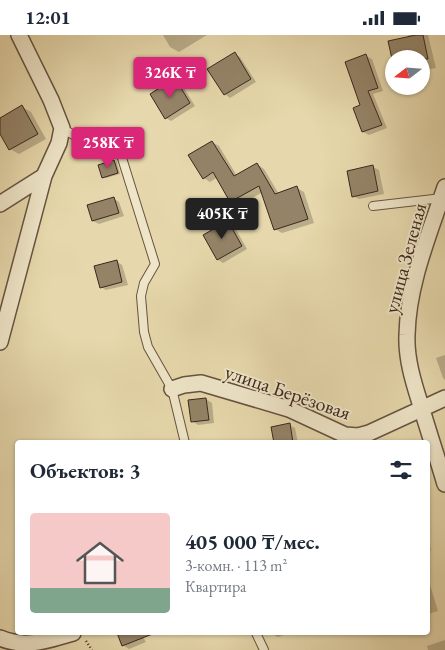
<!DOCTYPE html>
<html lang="ru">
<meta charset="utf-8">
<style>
:root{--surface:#fff;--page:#f2f2f3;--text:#1f2937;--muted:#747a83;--line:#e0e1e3;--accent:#db2777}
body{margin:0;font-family:"EB Garamond",serif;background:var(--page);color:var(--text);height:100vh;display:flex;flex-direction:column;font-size:19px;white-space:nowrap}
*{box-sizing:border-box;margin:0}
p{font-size:16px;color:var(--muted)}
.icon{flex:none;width:28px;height:28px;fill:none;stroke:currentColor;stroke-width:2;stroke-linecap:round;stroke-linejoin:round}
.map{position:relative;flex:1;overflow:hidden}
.drawer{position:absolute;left:15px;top:405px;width:415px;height:195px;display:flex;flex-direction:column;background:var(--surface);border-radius:5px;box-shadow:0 1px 4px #0004}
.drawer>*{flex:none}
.needle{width:32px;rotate:253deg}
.controls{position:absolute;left:385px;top:15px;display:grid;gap:10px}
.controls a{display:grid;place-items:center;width:45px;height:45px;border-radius:50%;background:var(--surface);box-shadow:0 1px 4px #0004;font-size:25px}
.price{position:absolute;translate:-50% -42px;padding:0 11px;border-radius:5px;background:var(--accent);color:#fff;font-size:16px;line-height:32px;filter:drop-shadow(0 1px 2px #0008)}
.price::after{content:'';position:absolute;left:50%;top:30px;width:15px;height:11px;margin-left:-8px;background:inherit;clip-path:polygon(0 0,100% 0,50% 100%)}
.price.current{background:#222;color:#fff}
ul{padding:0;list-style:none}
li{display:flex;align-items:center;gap:15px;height:125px;padding:0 15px}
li+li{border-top:1px solid var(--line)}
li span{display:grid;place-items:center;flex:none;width:140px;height:100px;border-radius:5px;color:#555}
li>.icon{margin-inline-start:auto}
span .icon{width:60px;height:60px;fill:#fffc;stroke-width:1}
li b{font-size:21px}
h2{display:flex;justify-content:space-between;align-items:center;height:60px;padding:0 15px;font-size:21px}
.status{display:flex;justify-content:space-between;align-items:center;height:35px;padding:0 25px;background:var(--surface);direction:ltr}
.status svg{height:14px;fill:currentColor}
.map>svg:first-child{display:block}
.shadow{fill:#0003}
.building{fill:#948367;stroke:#3c271d}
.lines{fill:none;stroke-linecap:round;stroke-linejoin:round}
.service-casing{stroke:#665341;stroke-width:10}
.minor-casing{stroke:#665341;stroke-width:18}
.path{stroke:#3c271d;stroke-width:2.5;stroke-dasharray:1 2.5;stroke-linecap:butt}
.service{stroke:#efe6c9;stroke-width:8}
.minor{stroke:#efe6c9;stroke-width:15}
.labels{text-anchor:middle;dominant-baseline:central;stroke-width:4;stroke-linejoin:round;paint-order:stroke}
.street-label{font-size:20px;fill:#3c271d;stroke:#efe6c9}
</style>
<div class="status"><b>12:01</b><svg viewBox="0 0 49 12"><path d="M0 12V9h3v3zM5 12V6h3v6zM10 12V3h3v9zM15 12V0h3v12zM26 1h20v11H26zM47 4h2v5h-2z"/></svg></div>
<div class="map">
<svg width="445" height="615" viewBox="0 0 445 615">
<rect width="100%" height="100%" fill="#e6d8ac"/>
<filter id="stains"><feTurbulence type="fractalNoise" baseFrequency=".004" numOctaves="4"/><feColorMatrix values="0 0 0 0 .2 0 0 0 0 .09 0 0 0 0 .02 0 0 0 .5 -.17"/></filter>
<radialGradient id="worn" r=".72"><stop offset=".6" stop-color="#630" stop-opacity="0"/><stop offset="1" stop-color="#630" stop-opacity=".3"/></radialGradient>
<path class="shadow" d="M163,0H207L179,17L170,12Z
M408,0H428L436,33L421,36V24H394V26L390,7L409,3Z
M235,19L240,22L256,47L230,63L225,59Z
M366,21L372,24L383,56L373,59L387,93L369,100L363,97L355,74L362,71Z
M175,45L181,48L195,71L171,86L166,83Z
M22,72L31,77L46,104L19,119L10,114L0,96V84Z
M212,107L219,111L237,141L257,129L264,134L279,159L297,153L304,157L314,188L282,198L275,194L263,157L238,171L231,167L218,142L210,147L204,143Z
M114,126L117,127L120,139L106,143L103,142Z
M373,132L379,135L384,159L359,164L353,161Z
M113,163L119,167L124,181L99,189L93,186Z
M228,187L234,191L247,214L223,228L217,224Z
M116,226L122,230L128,250L106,255L101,252Z
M445,320V345L443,343L436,323Z
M206,364L212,368L214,388L198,390L192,386Z
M289,390L295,393L298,408H275Z
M428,504L431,515L428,517Z
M428,549L430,550L438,576L428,579Z
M118,598H149L150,599L143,602L146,607L129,614L123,610Z
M270,598H289L278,602Z
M445,605V615H428L427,611Z"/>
<path class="building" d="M416,0H423L428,24H392L388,6Z
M235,17L251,44L224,60L207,34Z
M366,19L378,53L368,56L382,90L362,97L353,73L360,70L345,27Z
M175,43L190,68L165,84L150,59Z
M22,70L38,99L9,115L0,99V83Z
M212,106L234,141L257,128L275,159L297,151L308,184L274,195L259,151L230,167L213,137L203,144L188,120Z
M114,125L118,138L102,143L98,130Z
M373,130L378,156L352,162L347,136Z
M114,162L119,178L92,186L87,170Z
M228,186L242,211L217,225L203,200Z
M117,225L122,247L100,253L94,231Z
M206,363L209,385L191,387L188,365Z
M290,388L293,408H274L271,392Z
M117,598H155L122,611Z"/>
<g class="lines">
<g class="service-casing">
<path id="service" d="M62,93L80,104L117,115L122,123L155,229L144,248L141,261L144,297L148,312L172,354L185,408
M373,171L442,163
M256,598L264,615"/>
</g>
<g class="minor-casing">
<path id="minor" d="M445,152C429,200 408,249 407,300C406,323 413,346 420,368C428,395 437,422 445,449
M0,169L44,141L59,108L62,93L51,65L19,0
M0,307L44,141
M172,354L184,350L201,348L289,374L345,400L358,401L369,398L445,363
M0,603C26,614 48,605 73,598"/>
</g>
<path class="path" d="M86,606L92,615"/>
<use href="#service" class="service"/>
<use href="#minor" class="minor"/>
</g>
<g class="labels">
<g class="street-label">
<text transform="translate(405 223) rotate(-75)">улица Зеленая</text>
<text transform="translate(288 357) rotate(19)">улица Берёзовая</text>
</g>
</g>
<rect width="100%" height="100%" filter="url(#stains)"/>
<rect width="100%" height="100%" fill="url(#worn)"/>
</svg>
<div class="controls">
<a><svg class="needle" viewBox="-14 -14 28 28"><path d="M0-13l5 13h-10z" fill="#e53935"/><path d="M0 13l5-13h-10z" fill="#747a83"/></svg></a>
</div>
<b class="price" style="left:170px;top:64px">326K ₸</b>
<b class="price" style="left:108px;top:134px">258K ₸</b>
<b class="price current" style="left:222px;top:205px">405K ₸</b>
<section class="drawer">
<h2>Объектов: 3<svg class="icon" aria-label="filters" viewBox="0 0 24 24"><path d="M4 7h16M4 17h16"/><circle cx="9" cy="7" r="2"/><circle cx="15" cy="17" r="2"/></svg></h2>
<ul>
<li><span style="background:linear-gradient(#f6c9c9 75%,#7fa58c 0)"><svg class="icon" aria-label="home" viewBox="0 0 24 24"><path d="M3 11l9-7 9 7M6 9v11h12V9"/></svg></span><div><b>405 000 ₸/мес.</b><p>3-комн. · 113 m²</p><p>Квартира</p></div></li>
</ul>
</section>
</div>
